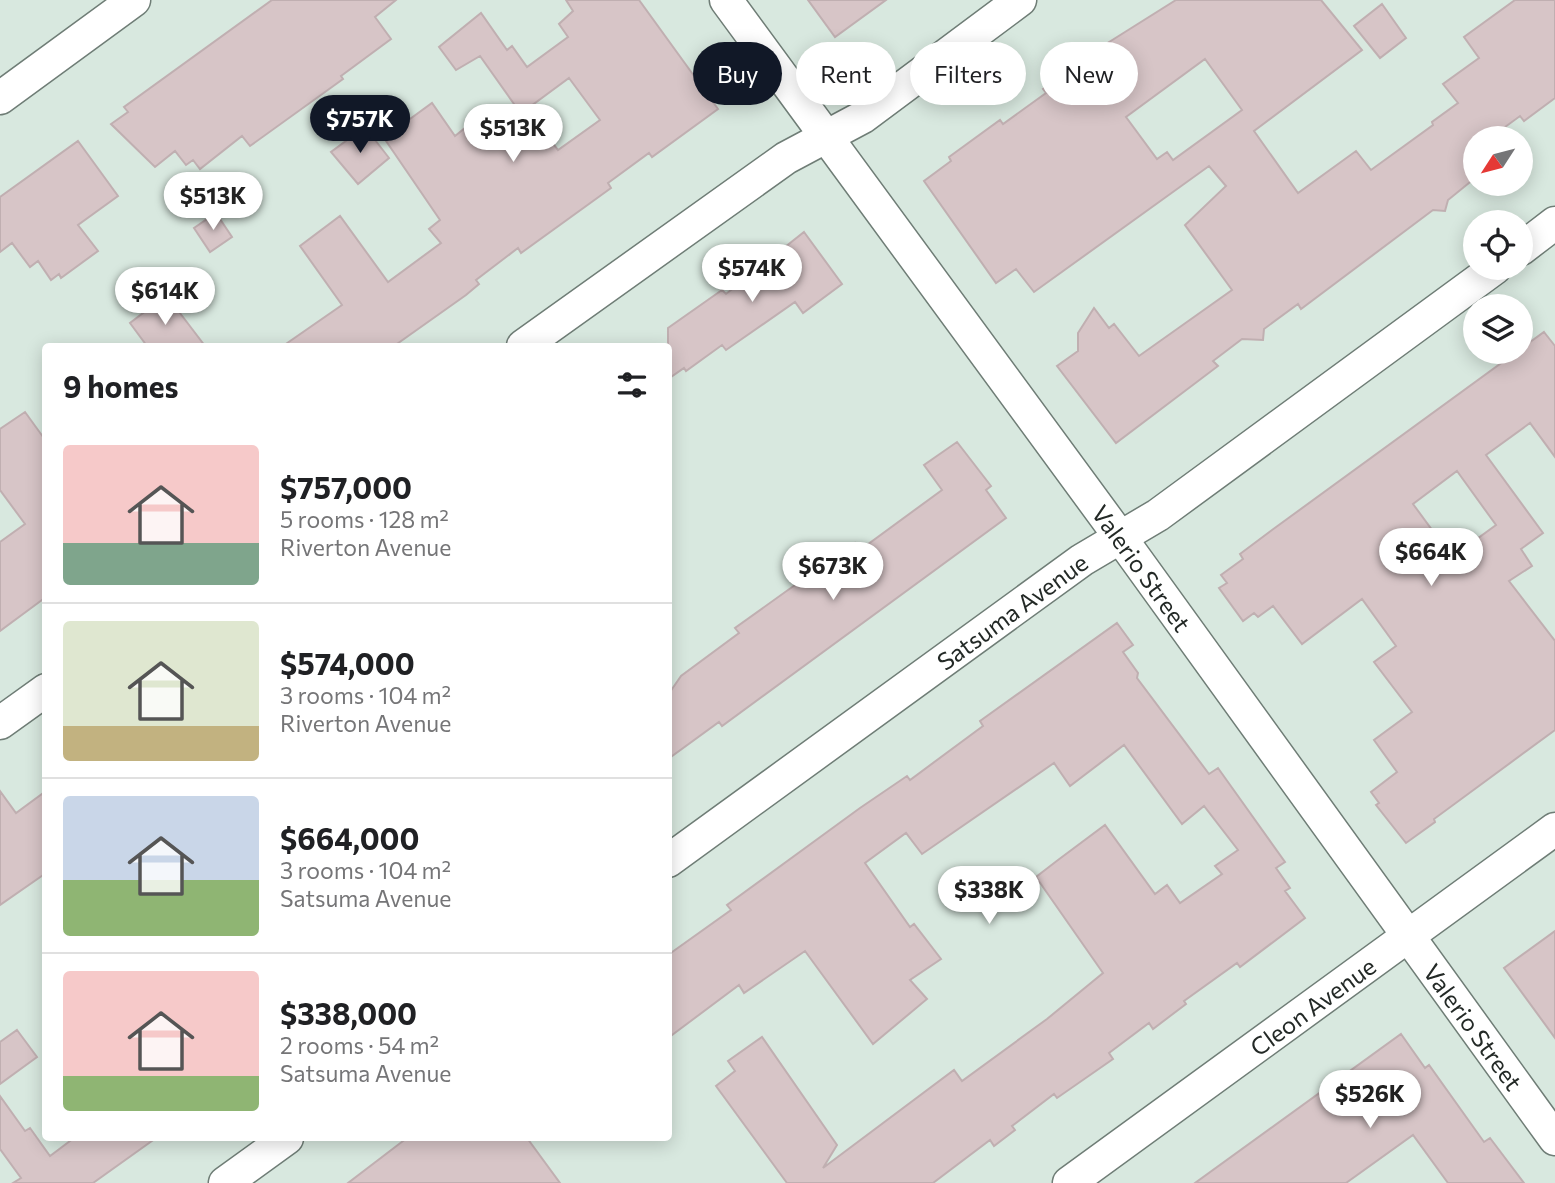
<!DOCTYPE html>
<meta charset="utf-8">
<style>
:root{--surface:#fff;--page:#f2f2f2;--text:#202124;--muted:#757577;--line:#e0e0e0;--accent:#111827}
body{margin:0;font-family:Commissioner,sans-serif;background:var(--page);color:var(--text);height:100vh;display:flex;flex-direction:column;font-size:26px;white-space:nowrap}
*{box-sizing:border-box;margin:0}
p{font-size:23px;color:var(--muted)}
.icon{flex:none;width:38px;height:38px;fill:none;stroke:currentColor;stroke-width:2;stroke-linecap:round;stroke-linejoin:round}
.map{position:relative;flex:1;overflow:hidden}
.drawer{position:absolute;left:42px;top:343px;width:630px;height:798px;display:flex;flex-direction:column;background:var(--surface);border-radius:7px;box-shadow:0 4px 18px #0003}
.drawer>*{flex:none}
.banner{position:absolute;left:693px;top:42px;width:665px;height:63px;display:flex;gap:14px}
.needle{width:46px;rotate:234deg}
.tools{position:absolute;left:1463px;top:126px;display:grid;gap:14px}
.tools a{display:grid;place-items:center;width:70px;height:70px;border-radius:50%;background:var(--surface);box-shadow:0 4px 18px #0003;font-size:35px}
.price{position:absolute;translate:-50% -60px;padding:0 16px;border-radius:24px;background:#fff;color:#222;font-size:23px;line-height:46px;filter:drop-shadow(0 2px 4px #0008)}
.price::after{content:'';position:absolute;left:50%;top:42px;width:21px;height:16px;margin-left:-10px;background:inherit;clip-path:polygon(0 0,100% 0,50% 100%)}
.price.active{background:var(--accent);color:#fff}
ul{padding:0;list-style:none}
li{display:flex;align-items:center;gap:21px;height:175px;padding:0 21px}
li+li{border-top:2px solid var(--line)}
li span{display:grid;place-items:center;flex:none;width:196px;height:140px;border-radius:7px;color:#555}
li>.icon{margin-inline-start:auto}
span .icon{width:84px;height:84px;fill:#fffc;stroke-width:1}
li b{font-size:30px}
h2{display:flex;justify-content:space-between;align-items:center;height:84px;padding:0 21px;font-size:30px}
.chip{padding:0 24px;border-radius:32px;background:var(--surface);box-shadow:0 4px 18px #0003;font-size:24px;line-height:63px}
.chip.active{background:var(--accent);color:#fff}
.map>svg:first-child{display:block}
.building{fill:#d7c5c7;stroke:#c0afb1;stroke-width:2;fill-rule:evenodd}
.lines{fill:none;stroke-linecap:round;stroke-linejoin:round}
.street-casing{stroke:#6f7d76;stroke-width:35}
.street{stroke:#fff;stroke-width:32}
.labels{text-anchor:middle;dominant-baseline:central;stroke-width:6;stroke-linejoin:round;paint-order:stroke}
.street-label{font-size:24px;fill:#232926;stroke:#d8e8df}
</style>
<div class="map">
<svg width="1555" height="1183" viewBox="0 0 1555 1183">
<rect width="100%" height="100%" fill="#d8e8df"/>
<path class="building" d="M272,0H396L375,17L391,39L341,76L343,79L250,146L242,136L200,169L193,160L186,165L175,151L155,167L111,124L128,112L124,107Z
M566,0H639L718,109L652,157L649,153L608,183L611,188L521,253L518,248L476,280L479,284L466,295L394,346H283L342,305L300,246L340,216L388,282L441,243L429,229L440,220L384,138L432,103L455,136L465,128L472,137L514,104L480,56L456,70L439,47L481,13L507,50L512,46L527,67L568,37L559,24L573,11ZM569,78L600,120L558,150L527,109Z
M808,0H886L835,37Z
M1176,0H1321L1362,50L1254,131L1298,193L1356,151L1371,170L1433,125L1432,122L1458,103L1443,84L1479,58L1464,37L1515,0H1555V98L1524,121L1520,116L1490,138H1475V178L1448,200L1445,211L1433,210L1301,309L1298,304L1264,329L1263,340L1242,339L1213,361L1218,366L1116,443L1057,366L1078,351V333L1094,308L1109,328L1114,324L1139,356L1232,290L1185,225L1226,186L1209,166L1034,292L1016,269L996,283L924,181L951,161L949,157L1000,120L1003,124L1046,93L1043,89L1098,49ZM1205,59L1242,110L1173,160L1167,152L1157,159L1126,117Z
M1382,4L1406,38L1380,58L1354,26Z
M365,127L389,158L358,184L331,152Z
M78,141L118,196L78,225L98,251L61,278L59,274L51,280L38,261L30,267L12,243L0,252V197Z
M216,213L232,237L210,252L194,228Z
M804,232L842,284L803,313L795,302L726,350L722,345L686,371L684,368L668,379V328L722,290L726,294Z
M170,300L205,346H147L130,323L159,301L163,306Z
M1544,332L1555,346V457L1530,423L1486,455L1543,533L1521,549L1532,566L1509,581L1555,641V730L1434,819L1435,822L1406,843L1376,805L1379,803L1371,792L1397,772L1374,740L1412,712L1374,662L1396,646L1362,599L1302,644L1273,606L1258,617L1254,613L1243,621L1219,588L1227,583L1221,575L1243,559L1240,554L1272,530ZM1457,471L1496,525L1452,557L1413,504Z
M25,412L46,441V597L0,631V542L25,524L0,490V429Z
M957,442L991,486L986,490L1006,518L722,726L719,722L668,759V695L681,676L739,633L735,628L788,590L855,543L860,550L942,490L924,465Z
M1117,623L1133,645L1123,652L1138,673L1137,678L1209,774L1218,768L1285,862L1276,868L1290,888L1285,891L1305,918L1240,967L1237,963L1184,1001L1186,1004L1153,1029L1149,1023L1109,1053L1113,1059L1057,1098L1054,1094L1012,1126L1015,1130L994,1146L990,1140L933,1183H787L716,1086L735,1071L728,1061L762,1037L837,1145L823,1168L954,1070L962,1081L1047,1019L1103,973L1036,877L1058,860L1105,825L1155,894L1167,885L1180,903L1222,874L1215,866L1238,850L1204,806L1182,824L1124,745L1070,786L1054,763L922,854L906,833L865,863L910,927L914,924L941,959L910,980L927,999L873,1044L805,951L744,993L739,985L668,1038V955L731,910L727,905L860,808L907,776L910,780L983,726L980,721Z
M0,791L16,813L46,791V873L0,905Z
M1555,931V1038L1504,968Z
M17,1030L37,1057L0,1084V1042Z
M1401,1034L1425,1068L1429,1065L1484,1142L1490,1138L1524,1183H1448L1413,1135L1346,1183H1195Z
M0,1096L25,1131L30,1128L50,1156L74,1138H156L93,1183H13L21,1178L0,1149Z
M407,1138H527L560,1183H348Z"/>
<g class="lines">
<g class="street-casing">
<g id="street">
<path id="s1" d="M726,0L1120,537L1555,1139"/>
<path d="M0,98L134,0"/>
<path d="M1521,249L1555,223"/>
<path d="M523,346L786,158L863,117L1020,0"/>
<path d="M0,723L46,690"/>
<path id="s2" d="M668,861L1082,560L1158,515L1495,268"/>
<path d="M225,1183L287,1138"/>
<path id="s3" d="M1069,1183L1555,829"/>
</g>
</g>
<use href="#street" class="street"/>
</g>
<g class="labels">
<g class="street-label">
<text stroke="none"><textPath href="#s1" startOffset="704">Valerio Street</textPath></text>
<text stroke="none"><textPath href="#s2" startOffset="425">Satsuma Avenue</textPath></text>
<text stroke="none"><textPath href="#s3" startOffset="301">Cleon Avenue</textPath></text>
<text stroke="none"><textPath href="#s1" startOffset="1270">Valerio Street</textPath></text>
</g>
</g>
</svg>
<div class="tools">
<a><svg class="needle" viewBox="-14 -14 28 28"><path d="M0-13l5 13h-10z" fill="#e53935"/><path d="M0 13l5-13h-10z" fill="#757577"/></svg></a>
<a><svg class="icon" aria-label="locate" viewBox="0 0 24 24"><circle cx="12" cy="12" r="6"/><path d="M12 2v4M12 18v4M2 12h4M18 12h4"/></svg></a>
<a><svg class="icon" aria-label="layers" viewBox="0 0 24 24"><path d="M12 4l9 5-9 5-9-5zM3 14l9 5 9-5"/></svg></a>
</div>
<b class="price active" style="left:360px;top:155px">$757K</b>
<b class="price" style="left:513px;top:164px">$513K</b>
<b class="price" style="left:213px;top:232px">$513K</b>
<b class="price" style="left:752px;top:304px">$574K</b>
<b class="price" style="left:165px;top:327px">$614K</b>
<b class="price" style="left:1431px;top:588px">$664K</b>
<b class="price" style="left:833px;top:602px">$673K</b>
<b class="price" style="left:989px;top:926px">$338K</b>
<b class="price" style="left:1370px;top:1130px">$526K</b>
<div class="banner">
<a class="chip active">Buy</a>
<a class="chip">Rent</a>
<a class="chip">Filters</a>
<a class="chip">New</a>
</div>
<section class="drawer">
<h2>9 homes<svg class="icon" aria-label="filters" viewBox="0 0 24 24"><path d="M4 7h16M4 17h16"/><circle cx="9" cy="7" r="2"/><circle cx="15" cy="17" r="2"/></svg></h2>
<ul>
<li><span style="background:linear-gradient(#f6c9c9 70%,#7fa58c 0)"><svg class="icon" aria-label="home" viewBox="0 0 24 24"><path d="M3 11l9-7 9 7M6 9v11h12V9"/></svg></span><div><b>$757,000</b><p>5 rooms · 128 m²</p><p>Riverton Avenue</p></div></li>
<li><span style="background:linear-gradient(#dfe7d0 75%,#c2b280 0)"><svg class="icon" aria-label="home" viewBox="0 0 24 24"><path d="M3 11l9-7 9 7M6 9v11h12V9"/></svg></span><div><b>$574,000</b><p>3 rooms · 104 m²</p><p>Riverton Avenue</p></div></li>
<li><span style="background:linear-gradient(#c9d6e8 60%,#8fb573 0)"><svg class="icon" aria-label="home" viewBox="0 0 24 24"><path d="M3 11l9-7 9 7M6 9v11h12V9"/></svg></span><div><b>$664,000</b><p>3 rooms · 104 m²</p><p>Satsuma Avenue</p></div></li>
<li><span style="background:linear-gradient(#f6c9c9 75%,#8fb573 0)"><svg class="icon" aria-label="home" viewBox="0 0 24 24"><path d="M3 11l9-7 9 7M6 9v11h12V9"/></svg></span><div><b>$338,000</b><p>2 rooms · 54 m²</p><p>Satsuma Avenue</p></div></li>
</ul>
</section>
</div>
